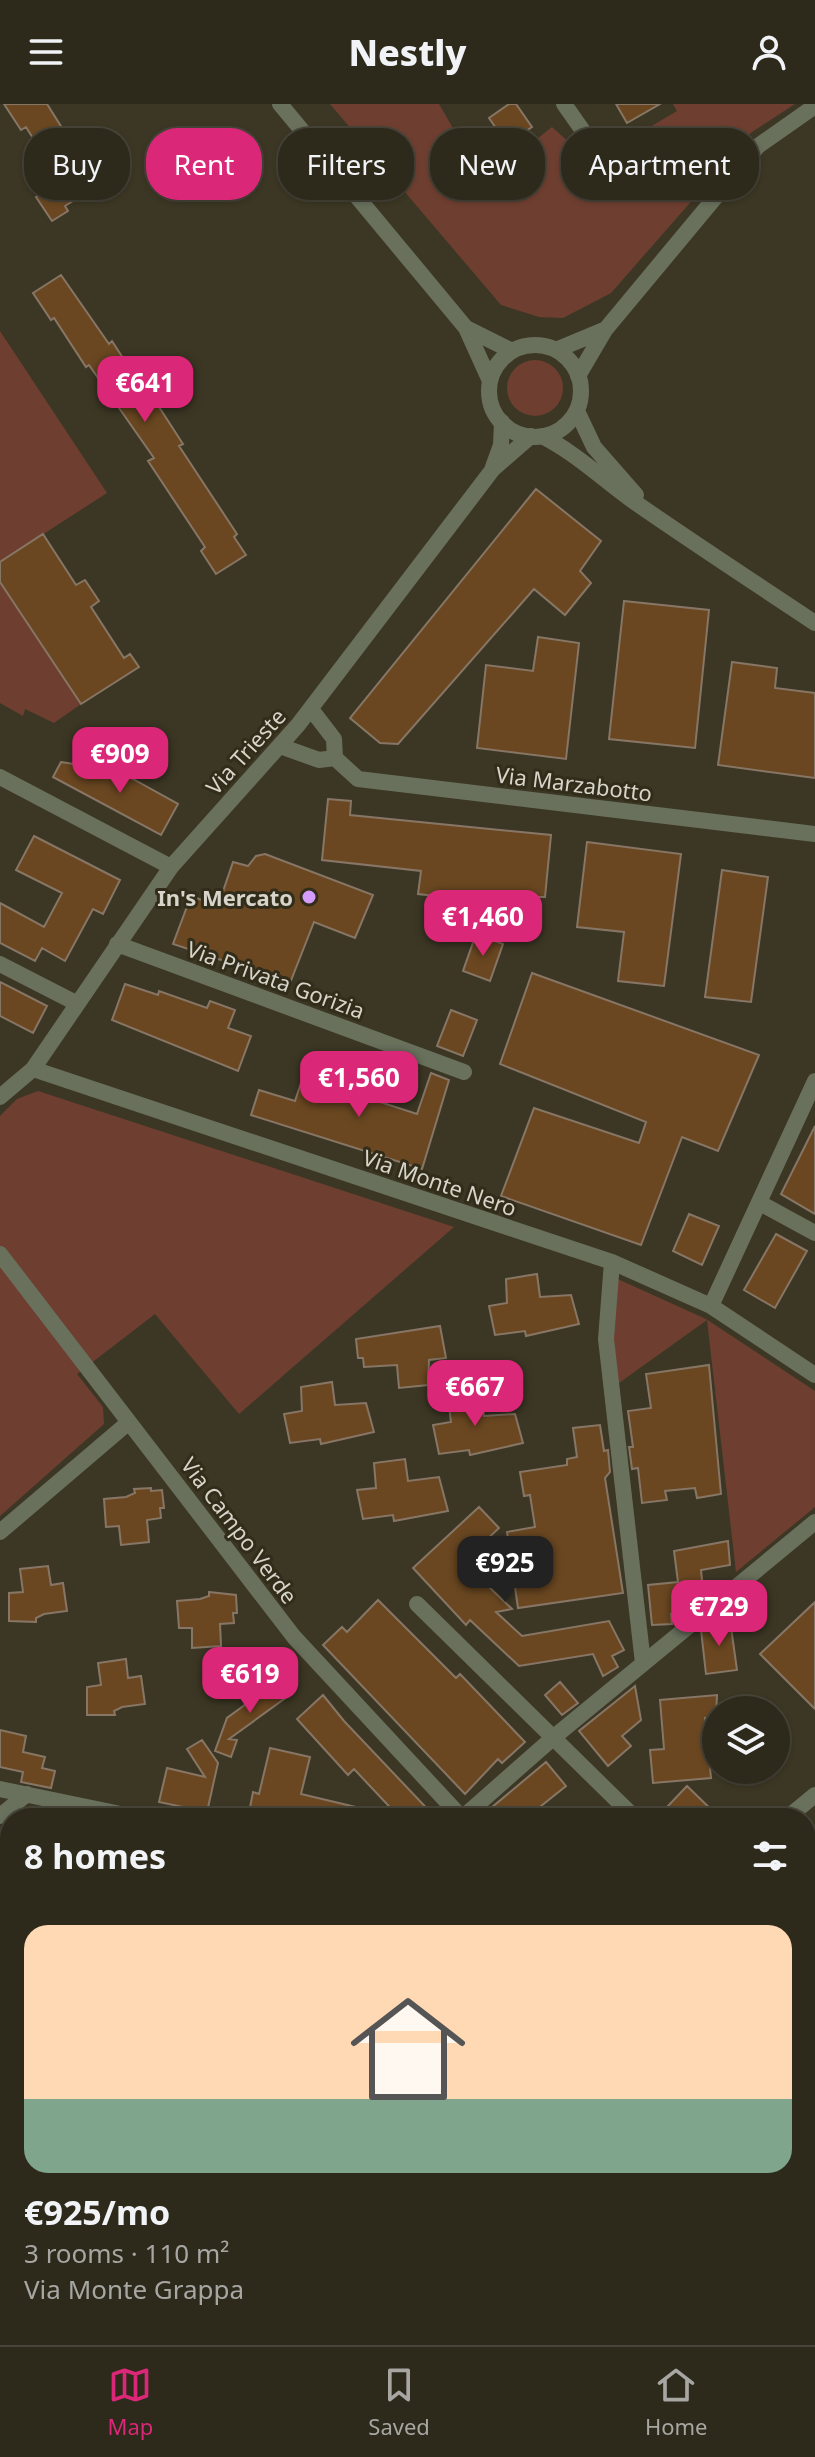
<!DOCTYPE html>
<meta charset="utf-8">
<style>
:root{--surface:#2d291b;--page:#393528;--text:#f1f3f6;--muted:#a7a6a3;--line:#48453a;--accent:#db2777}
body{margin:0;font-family:"Noto Sans",sans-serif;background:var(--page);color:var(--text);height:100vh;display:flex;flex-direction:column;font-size:30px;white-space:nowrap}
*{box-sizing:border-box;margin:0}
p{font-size:26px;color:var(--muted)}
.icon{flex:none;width:44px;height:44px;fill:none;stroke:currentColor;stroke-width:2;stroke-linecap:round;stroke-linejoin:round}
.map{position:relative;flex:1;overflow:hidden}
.details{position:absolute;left:0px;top:1704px;width:816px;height:538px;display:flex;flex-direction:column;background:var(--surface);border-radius:32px 32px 0 0;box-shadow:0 2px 6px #0004,0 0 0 2px var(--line)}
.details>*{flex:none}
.hud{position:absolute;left:24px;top:24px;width:768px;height:72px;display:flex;gap:16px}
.buttons{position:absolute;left:702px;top:1592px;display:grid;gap:16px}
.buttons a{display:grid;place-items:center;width:88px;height:88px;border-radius:50%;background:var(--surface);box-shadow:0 2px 6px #0004,0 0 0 2px var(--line);font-size:40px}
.price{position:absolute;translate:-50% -68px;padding:0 18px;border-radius:16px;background:var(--accent);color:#fff;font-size:26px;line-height:52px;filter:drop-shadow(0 2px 4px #0008)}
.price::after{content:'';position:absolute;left:50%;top:48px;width:24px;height:18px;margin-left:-12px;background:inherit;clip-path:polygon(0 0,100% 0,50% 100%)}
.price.selected{background:#222;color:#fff}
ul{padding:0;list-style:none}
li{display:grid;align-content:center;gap:16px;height:424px;padding:0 24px}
li span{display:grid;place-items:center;height:248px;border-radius:24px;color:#555}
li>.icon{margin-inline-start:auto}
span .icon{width:144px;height:144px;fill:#fffc;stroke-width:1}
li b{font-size:34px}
h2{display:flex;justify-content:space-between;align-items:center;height:96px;padding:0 24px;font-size:34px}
.pill{padding:0 28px;border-radius:32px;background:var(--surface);box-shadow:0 2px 6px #0004,0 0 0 2px var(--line);font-size:28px;line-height:72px}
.pill.selected{background:var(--accent);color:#fff}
header{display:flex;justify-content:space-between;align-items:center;height:104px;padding:0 24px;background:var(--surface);font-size:36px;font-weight:800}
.dock{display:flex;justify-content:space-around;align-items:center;height:112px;border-top:2px solid var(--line);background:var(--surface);font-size:22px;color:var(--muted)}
.dock a{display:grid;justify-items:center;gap:4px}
.dock .selected{color:var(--accent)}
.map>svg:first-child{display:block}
.green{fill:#6e3f30}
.building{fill:#6a4721;stroke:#877665;stroke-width:2}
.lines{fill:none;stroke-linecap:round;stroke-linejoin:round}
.minor{stroke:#69715d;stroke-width:16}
.tertiary{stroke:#69715d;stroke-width:16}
.poi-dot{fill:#d49cfb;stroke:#322d1a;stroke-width:3}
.labels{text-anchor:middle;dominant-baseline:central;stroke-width:6;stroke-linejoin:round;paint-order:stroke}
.street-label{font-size:22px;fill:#d7d4c9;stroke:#322d1a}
.poi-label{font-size:22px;font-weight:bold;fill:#d7d4c9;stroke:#322d1a;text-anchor:end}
</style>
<header><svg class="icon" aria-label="menu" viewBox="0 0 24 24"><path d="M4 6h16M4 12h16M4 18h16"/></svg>Nestly<svg class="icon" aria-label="person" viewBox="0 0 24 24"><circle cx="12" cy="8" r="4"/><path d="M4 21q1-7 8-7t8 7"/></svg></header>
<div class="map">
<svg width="815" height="2241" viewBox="0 0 815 2241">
<rect width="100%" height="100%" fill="#3c3724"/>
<path class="green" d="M330,0H439L469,52L494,69L552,23L591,58L677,7L673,0H795L752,28L611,189L563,214L539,213L501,201Z
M0,227L107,389L0,458Z
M507 284a28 28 0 1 1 56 0a28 28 0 1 1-56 0Z
M0,478L81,600L54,619L25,605L23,612L0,599Z
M38,987L454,1123L239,1310L155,1210L77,1270L103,1303L104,1320L0,1412V1012L17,995Z
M611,1172L706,1215L815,1287V1403L736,1468L707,1216L612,1284Z
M182,2232H292L299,2241H171Z
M385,2232H791L779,2241H373Z"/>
<path class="building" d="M4,0H47L98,81L65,102L68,107L52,117L36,93L60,78L26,23L21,26Z
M509,0H516L532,23L507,40L489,14Z
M616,0H660L627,19Z
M61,171L109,240L112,237L145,288L148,286L183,340L179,342L237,430L234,433L246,451L216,470L201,447L205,443L148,357L154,354L89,261L86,263L54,214L51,216L33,189Z
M536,385L601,437L580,467L591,479L565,511L534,485L398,640L380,639L350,614Z
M43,430L76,481L85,476L99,497L91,503L124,554L130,550L139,563L81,600L0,478V458Z
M624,497L709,506L695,644L609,635Z
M538,533L579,539L566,655L477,644L486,561L533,567Z
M732,558L777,564L775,584L815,589V674L718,661Z
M61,658L80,661L82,658L108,673L113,664L178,700L161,731L53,673Z
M328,695L351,697L350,711L551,731L545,793H538L535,818L482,812L485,804L463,802L464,795L418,790L421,767L322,756Z
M34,732L120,776L103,810L93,805L65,857L42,844L35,857L0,839V799L44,823L62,789L16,766Z
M587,738L681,750L664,882L618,877L624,828L577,823Z
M265,750L373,791L355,834L314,818L290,879L173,840L191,792L218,802L233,758L248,762L256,752Z
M722,766L768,773L751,898L705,893Z
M476,830L503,840L490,877L463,867Z
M532,869L759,951L718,1047L682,1033L641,1141L501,1092L534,1004L639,1039L646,1018L500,960Z
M0,878L47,902L33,929L0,912Z
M125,880L158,891L159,887L207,904L210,897L235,906L228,924L251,932L238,967L112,916Z
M451,906L477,916L463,952L437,942Z
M431,969L449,976L422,1065L251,1011L259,986L295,997L303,973L417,1010Z
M815,1022V1110L781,1090Z
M689,1110L719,1122L702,1161L673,1147Z
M776,1130L807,1147L775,1204L744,1186Z
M537,1170L540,1193L571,1191L579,1220L526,1232L525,1227L495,1231L489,1202L507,1199L506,1175Z
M440,1222L446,1254L429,1256L428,1281L399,1284L397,1261L364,1263L363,1254H358L356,1235Z
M709,1261L721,1390L697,1394L695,1384L665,1387L667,1396L642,1399L638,1364L632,1365L629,1343H633L628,1307L651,1304L646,1270Z
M332,1278L335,1301L366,1299L374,1328L321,1340L320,1335L290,1339L284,1310L302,1307L301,1283Z
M481,1289L484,1312L515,1310L523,1339L470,1351L469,1346L439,1350L433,1321L451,1318L448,1294Z
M600,1321L604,1347L608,1346L610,1368L605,1374L623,1489L518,1504L507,1428L535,1423L530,1391L524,1392L520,1368L567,1361V1355L577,1353L573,1324Z
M405,1355L408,1377L439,1373L448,1407L394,1417L393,1411L363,1415L357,1386L376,1384L374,1359Z
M151,1384V1387L162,1386L164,1404H160L161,1414L147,1416L149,1438L121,1441L119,1422L106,1423L104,1395L126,1393L135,1389L134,1385Z
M479,1403L499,1424L463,1458L512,1505L496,1508L522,1532L609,1517L624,1546L612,1552L618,1563L603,1572L593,1550L519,1562L470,1516L466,1521L413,1464Z
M728,1437L730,1461L701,1466L704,1495L688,1508L671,1510L672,1520L652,1521L648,1481L678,1478L674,1447Z
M48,1462L51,1481L63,1479L67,1507L44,1510L36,1514V1518L9,1517V1489L23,1488L20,1465Z
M209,1488L236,1491L237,1509H233L234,1519L220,1520L221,1542L192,1544V1524H179L177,1497L200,1495L209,1492Z
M378,1496L456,1574L460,1570L525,1638L502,1659L498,1655L465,1690L323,1541L342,1523L347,1528Z
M815,1498V1605L760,1550Z
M730,1516L737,1566L706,1570L701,1526L711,1518Z
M126,1555L128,1574L141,1572L145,1600L122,1603L114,1607L115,1611H87V1583L101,1581L98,1559Z
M280,1575L291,1590L229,1635L237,1636L231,1653L215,1647L227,1614Z
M560,1578L578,1599L562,1611L545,1591Z
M635,1582L641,1616L622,1632L631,1642L608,1662L579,1627Z
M323,1591L344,1617L436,1714H400L354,1665L348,1671L297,1615Z
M717,1591L716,1613L705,1614L711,1674L653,1679L650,1646L664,1645L660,1596Z
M0,1626L26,1632L23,1648L45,1653L42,1664L55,1667L51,1684L21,1678L23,1668L0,1663Z
M202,1636L218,1659L207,1708L159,1698L167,1664L205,1673L187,1645Z
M270,1644L310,1653L301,1690L377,1708L376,1714H248L253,1688L259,1690Z
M546,1658L566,1682L526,1714H479Z
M687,1682L720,1714H677L667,1703Z"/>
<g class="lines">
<path class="minor" d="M564,0L595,44
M493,363L501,341L502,318
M311,605L334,635L335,654
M280,642L319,656L335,654
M335,654L358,675L815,730
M0,673L171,763
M117,840L464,968
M0,860L76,899
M33,965L612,1158L711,1202L815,1271
M0,993L33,965L171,763L298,621L493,365L531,332
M760,1099L815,1129
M0,1150L294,1533L462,1714L554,1633L815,1418
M612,1158L606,1235L643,1559
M711,1202L815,977
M0,1428L129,1318
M417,1500L635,1714
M0,1685L140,1714
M0,1712L27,1690
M787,1714L815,1691
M0,1903L10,1914
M0,2098L10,2090
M806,2126L815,2137
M106,2241L117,2232"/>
<path class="tertiary" d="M280,0L466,224L490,277
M466,224L512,247
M489 287a46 46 0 1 1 92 0a46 46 0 1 1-92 0Z
M556,246L604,226
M578,272L605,226L758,42L815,2
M577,307L594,343L636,391
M542,332C576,349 605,377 636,399C695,440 755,479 815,519"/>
</g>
<circle class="poi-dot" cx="309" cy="793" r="8"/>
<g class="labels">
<g class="street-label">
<text transform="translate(245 647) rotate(-48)">Via Trieste</text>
<text transform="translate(574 679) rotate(7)">Via Marzabotto</text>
<text transform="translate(276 875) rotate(20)">Via Privata Gorizia</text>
<text transform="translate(440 1078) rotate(19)">Via Monte Nero</text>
<text transform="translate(240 1426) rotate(53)">Via Campo Verde</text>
</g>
<g class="poi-label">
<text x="293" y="793">In's Mercato</text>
</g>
</g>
</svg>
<div class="buttons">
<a><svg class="icon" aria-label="layers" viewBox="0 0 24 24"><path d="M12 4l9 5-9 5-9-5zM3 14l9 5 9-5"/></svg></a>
</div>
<b class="price" style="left:145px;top:320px">€641</b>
<b class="price" style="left:120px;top:691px">€909</b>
<b class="price" style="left:483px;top:854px">€1,460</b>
<b class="price" style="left:359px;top:1015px">€1,560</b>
<b class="price" style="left:475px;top:1324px">€667</b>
<b class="price selected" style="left:505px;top:1500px">€925</b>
<b class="price" style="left:719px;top:1544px">€729</b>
<b class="price" style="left:250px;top:1611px">€619</b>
<div class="hud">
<a class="pill">Buy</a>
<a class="pill selected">Rent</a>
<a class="pill">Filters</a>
<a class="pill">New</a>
<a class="pill">Apartment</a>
</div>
<section class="details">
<h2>8 homes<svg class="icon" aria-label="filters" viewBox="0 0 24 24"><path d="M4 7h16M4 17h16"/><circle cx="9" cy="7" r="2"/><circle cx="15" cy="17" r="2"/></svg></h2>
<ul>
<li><span style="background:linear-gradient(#ffd9b3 70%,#7fa58c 0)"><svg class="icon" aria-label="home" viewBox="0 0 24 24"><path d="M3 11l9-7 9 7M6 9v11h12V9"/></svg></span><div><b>€925/mo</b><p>3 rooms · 110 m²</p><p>Via Monte Grappa</p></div></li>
</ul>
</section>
</div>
<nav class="dock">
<a class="selected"><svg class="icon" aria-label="map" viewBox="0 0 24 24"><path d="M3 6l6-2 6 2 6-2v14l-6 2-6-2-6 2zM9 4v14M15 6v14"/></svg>Map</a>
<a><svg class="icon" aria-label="saved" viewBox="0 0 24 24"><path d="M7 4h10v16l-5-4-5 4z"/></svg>Saved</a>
<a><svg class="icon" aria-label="home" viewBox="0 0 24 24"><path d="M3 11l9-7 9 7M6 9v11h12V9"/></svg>Home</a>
</nav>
